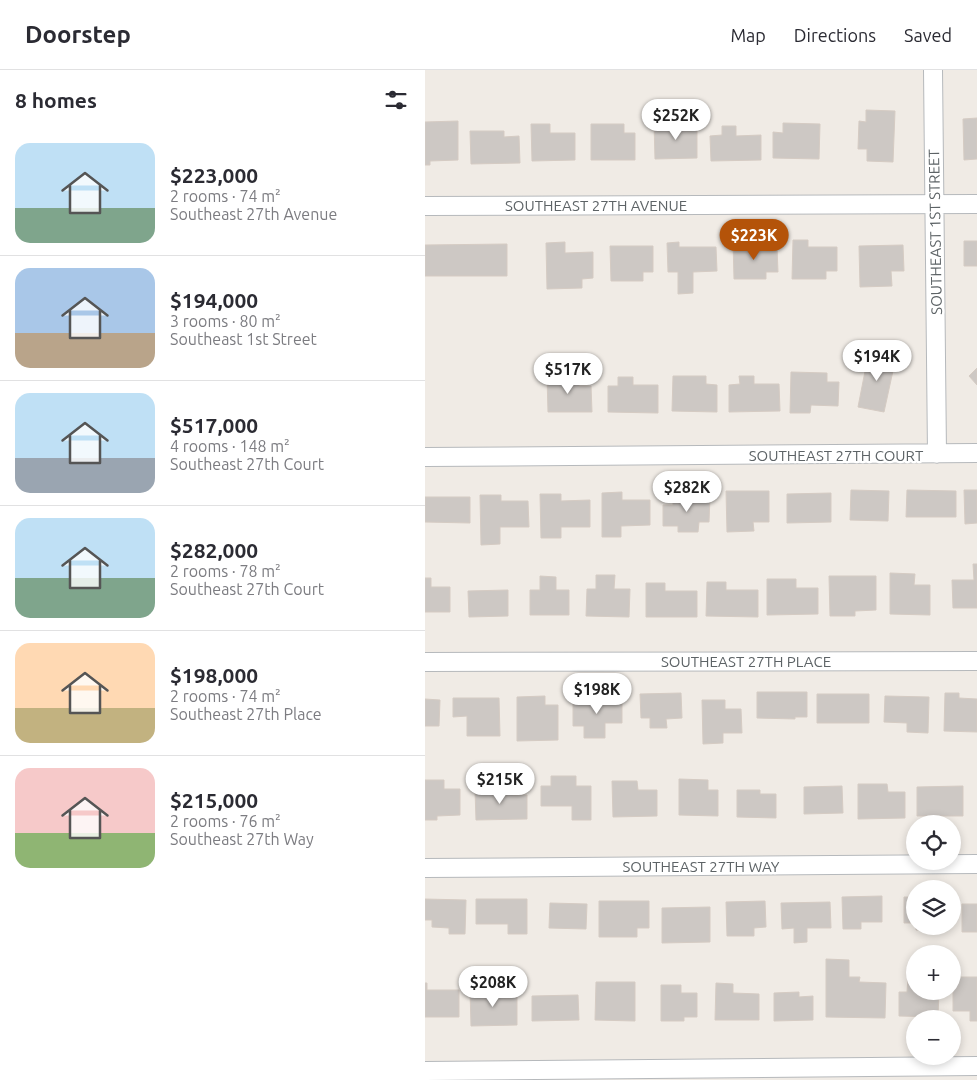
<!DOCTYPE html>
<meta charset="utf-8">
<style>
:root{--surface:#fff;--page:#f7f7f7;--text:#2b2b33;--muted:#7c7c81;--line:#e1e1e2;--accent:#b45309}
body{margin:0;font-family:Ubuntu,sans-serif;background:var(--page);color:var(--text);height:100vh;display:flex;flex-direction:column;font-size:19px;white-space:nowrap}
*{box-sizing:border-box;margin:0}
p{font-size:16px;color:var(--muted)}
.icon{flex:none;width:28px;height:28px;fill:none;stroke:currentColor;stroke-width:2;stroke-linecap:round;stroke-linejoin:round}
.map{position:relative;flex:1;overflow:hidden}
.details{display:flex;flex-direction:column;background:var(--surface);width:425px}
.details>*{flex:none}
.tools{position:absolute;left:481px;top:745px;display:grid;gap:10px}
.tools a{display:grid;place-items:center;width:55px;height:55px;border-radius:50%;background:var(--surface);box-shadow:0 2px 8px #0003;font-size:25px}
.price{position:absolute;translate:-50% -42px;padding:0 11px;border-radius:18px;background:#fff;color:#222;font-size:16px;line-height:32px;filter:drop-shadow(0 1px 2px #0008)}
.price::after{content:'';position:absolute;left:50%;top:30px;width:15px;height:11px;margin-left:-8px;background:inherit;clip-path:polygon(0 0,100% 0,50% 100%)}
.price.active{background:var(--accent);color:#fff}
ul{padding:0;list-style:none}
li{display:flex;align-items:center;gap:15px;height:125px;padding:0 15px}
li+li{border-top:1px solid var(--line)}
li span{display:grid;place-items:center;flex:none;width:140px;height:100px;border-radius:15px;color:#555}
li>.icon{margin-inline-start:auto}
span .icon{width:60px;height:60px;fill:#fffc;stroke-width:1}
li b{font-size:21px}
h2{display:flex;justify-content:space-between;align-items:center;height:60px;padding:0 15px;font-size:21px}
header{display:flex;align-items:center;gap:30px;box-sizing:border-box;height:70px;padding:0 25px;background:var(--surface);border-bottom:1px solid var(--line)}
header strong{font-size:24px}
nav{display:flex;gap:28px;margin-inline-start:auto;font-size:18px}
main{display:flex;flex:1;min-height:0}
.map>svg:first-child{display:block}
.building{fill:#cdc8c4;stroke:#d5cbc3}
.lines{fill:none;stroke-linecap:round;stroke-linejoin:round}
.street-casing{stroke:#b6b9bc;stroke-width:20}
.street{stroke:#fff;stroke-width:18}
.labels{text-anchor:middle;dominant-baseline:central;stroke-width:4.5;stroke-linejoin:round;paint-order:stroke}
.street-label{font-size:15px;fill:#5d6366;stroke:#fff}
</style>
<header>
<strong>Doorstep</strong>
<nav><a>Map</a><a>Directions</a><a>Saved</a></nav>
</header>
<main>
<section class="details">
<h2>8 homes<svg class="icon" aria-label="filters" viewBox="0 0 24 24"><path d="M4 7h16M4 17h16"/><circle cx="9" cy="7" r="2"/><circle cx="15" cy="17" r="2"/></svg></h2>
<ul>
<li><span style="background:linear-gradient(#bfe0f5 65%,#7fa58c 0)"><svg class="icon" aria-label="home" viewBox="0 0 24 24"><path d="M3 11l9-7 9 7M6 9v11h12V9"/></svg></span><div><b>$223,000</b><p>2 rooms · 74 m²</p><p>Southeast 27th Avenue</p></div></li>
<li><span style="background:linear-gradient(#a9c7e8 65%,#b9a48a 0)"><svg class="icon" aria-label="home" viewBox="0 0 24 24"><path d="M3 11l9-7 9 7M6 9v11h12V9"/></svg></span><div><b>$194,000</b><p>3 rooms · 80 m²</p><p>Southeast 1st Street</p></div></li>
<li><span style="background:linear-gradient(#bfe0f5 65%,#9aa5b1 0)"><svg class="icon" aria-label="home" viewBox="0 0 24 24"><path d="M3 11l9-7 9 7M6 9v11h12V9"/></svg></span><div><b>$517,000</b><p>4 rooms · 148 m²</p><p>Southeast 27th Court</p></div></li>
<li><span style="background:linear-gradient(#bfe0f5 60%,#7fa58c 0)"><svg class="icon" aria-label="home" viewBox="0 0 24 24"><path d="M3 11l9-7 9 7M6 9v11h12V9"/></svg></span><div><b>$282,000</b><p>2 rooms · 78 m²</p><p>Southeast 27th Court</p></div></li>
<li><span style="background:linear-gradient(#ffd9b3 65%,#c2b280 0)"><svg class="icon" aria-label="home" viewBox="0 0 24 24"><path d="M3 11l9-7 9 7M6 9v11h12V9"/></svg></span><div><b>$198,000</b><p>2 rooms · 74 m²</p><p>Southeast 27th Place</p></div></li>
<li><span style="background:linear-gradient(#f6c9c9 65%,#8fb573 0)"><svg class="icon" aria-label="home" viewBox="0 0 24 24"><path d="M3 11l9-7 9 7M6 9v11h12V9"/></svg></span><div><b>$215,000</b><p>2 rooms · 76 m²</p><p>Southeast 27th Way</p></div></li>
</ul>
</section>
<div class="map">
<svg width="552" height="1010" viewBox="0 0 552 1010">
<rect width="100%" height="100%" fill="#f0ebe5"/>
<path class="building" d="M441,40L470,41L468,92L442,91V79H433L434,51L441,52Z
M552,48V89L539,90L538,49Z
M33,51V90L5,91V95H0V52Z
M229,53H272V88L230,89Z
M358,53L395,54L394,89L348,88V62L358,63Z
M106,54H125V63H150V90L107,91Z
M166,54H199V63H210V90H166Z
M297,56H311V66L336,65V90L286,91L285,66L297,65Z
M45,61H79V67L94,66L95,93L46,94Z
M368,170H383V177H412V201H401V209H367Z
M308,171H326L327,177H352L353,202H341V209H309Z
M539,171H552V196H539Z
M140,172V183L168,182V208L157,209V218L122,219L121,173Z
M254,172V177H291L292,201L268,202V223L253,224V202H243L242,173Z
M82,174V206H0V175Z
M478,175L479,201H466L467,216L435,217L434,176Z
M185,176H228V202H218V211H186Z
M444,281L471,287L459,342L433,337Z
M552,298V315L544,306Z
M366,302L402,303V312H414L413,336L386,335L385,343H365Z
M248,306H281V314L292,315V342L247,341Z
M314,306H329V314H354L355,341L304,342V315L315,314Z
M122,307H154V316H166L167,342H123Z
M193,307H208V315H233V343L183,342V316H193Z
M426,420L464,421L463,451L425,450Z
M482,420L531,421V447H481Z
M539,420H552V453L540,454Z
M301,421H344V452H328L329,461L302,462Z
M197,422V430H225V455L196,456V467H177V423Z
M406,423V452L362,453V424Z
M115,424H136V431L165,430V457H136V468H116Z
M55,425H76V431H103L104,457H75V474L56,475Z
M248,426L285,427L284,452H274L273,462H253V456H238V435H248Z
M0,427H45V453L0,452Z
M548,494H552V538H528L527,510H549Z
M465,503L490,504L489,515H505V545L465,544Z
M171,505H190L189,519H205L204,547L161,546L162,519H171Z
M115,506L131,507V520H144V545H105V520H115Z
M404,506H451V540L430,541V546H405Z
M0,508H6V517H25V542H0Z
M342,509H371V518H393V544L342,545Z
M282,512H301V520H333V547L281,546Z
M221,513H240V521H272V547H221Z
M83,520V546L44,547L43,521Z
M332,622H382V647H370V649L332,648Z
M256,623L257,648L241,649L242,658H225V648H216L215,624Z
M520,623H534V628L552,629V662L519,661Z
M392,624H444V653H392Z
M120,626V635H133V670L92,671V627Z
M460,626L504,627L503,663L482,662V653L459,652Z
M28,628H74L75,666H42V646L28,647Z
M197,628V653H180V668H159V656H148V629Z
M0,629L15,630L14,656H0Z
M277,630H300V639H316L317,663H298V673L278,674Z
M126,706H151V716H166V750H147V736H116V716H126Z
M254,709L283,710V720H293V746L254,745Z
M0,710H19V719H35V745L12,746V750H0Z
M187,711H212L213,720H232V746L188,747Z
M433,714H462L463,722H480V748L433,749Z
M417,716L418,743L379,744V717Z
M538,716V746H492V717Z
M88,719V725H102V749L51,750L50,720Z
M312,720H335V724H351V748L312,747Z
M457,826V852H436V859H418L417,827Z
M479,827H490V853H479Z
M528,828H529V853H528Z
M0,829L41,830L40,864H24V858L7,857V850H0Z
M51,829H102V864H83V854H51Z
M174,831H224V858H212V867H174Z
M340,831L341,857L329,858V866H302L301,832Z
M405,832L406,858H382V872L369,873V858L357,859L356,833Z
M125,833L162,834L161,859L124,858Z
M537,834H552V862H537Z
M285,837V872L237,873V838Z
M491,856H516V861L491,860Z
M401,889L424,890V907H435L434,912L461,913L460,948L401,947Z
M483,906H490V921L514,922L513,947L474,946V922H482Z
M528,907H552V951H545V941H528Z
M171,912H210V951L170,950Z
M0,913H2V920H34V947H0Z
M291,913L308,914V923L334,924V950H290Z
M236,915H256V923H272V947H259V951H236Z
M45,920H80L81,928L92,927V955L46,956Z
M374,922V927L388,926V950L349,951V923Z
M153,925L154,950L107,951V926Z"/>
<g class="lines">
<g class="street-casing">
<path id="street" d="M508,0L512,384
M0,136L552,134
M0,387L552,383
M0,592L552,591
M0,798L552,794
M0,1001L552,996"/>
</g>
<use href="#street" class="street"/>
</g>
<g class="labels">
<g class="street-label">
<text x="171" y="135">SOUTHEAST 27TH AVENUE</text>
<text transform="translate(510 162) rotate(-91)">SOUTHEAST 1ST STREET</text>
<text x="411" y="385">SOUTHEAST 27TH COURT</text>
<text x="321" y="591">SOUTHEAST 27TH PLACE</text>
<text x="276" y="796">SOUTHEAST 27TH WAY</text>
</g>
</g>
</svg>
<div class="tools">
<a><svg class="icon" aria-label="locate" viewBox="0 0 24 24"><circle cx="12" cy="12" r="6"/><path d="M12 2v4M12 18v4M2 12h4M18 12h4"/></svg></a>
<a><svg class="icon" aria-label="layers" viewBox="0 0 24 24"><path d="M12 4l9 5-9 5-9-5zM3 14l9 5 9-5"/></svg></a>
<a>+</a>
<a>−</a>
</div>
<b class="price" style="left:251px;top:71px">$252K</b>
<b class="price active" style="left:329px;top:191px">$223K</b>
<b class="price" style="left:452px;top:312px">$194K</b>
<b class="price" style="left:143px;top:325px">$517K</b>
<b class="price" style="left:262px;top:443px">$282K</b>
<b class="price" style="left:172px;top:645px">$198K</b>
<b class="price" style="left:75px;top:735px">$215K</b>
<b class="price" style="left:68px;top:938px">$208K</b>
</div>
</main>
